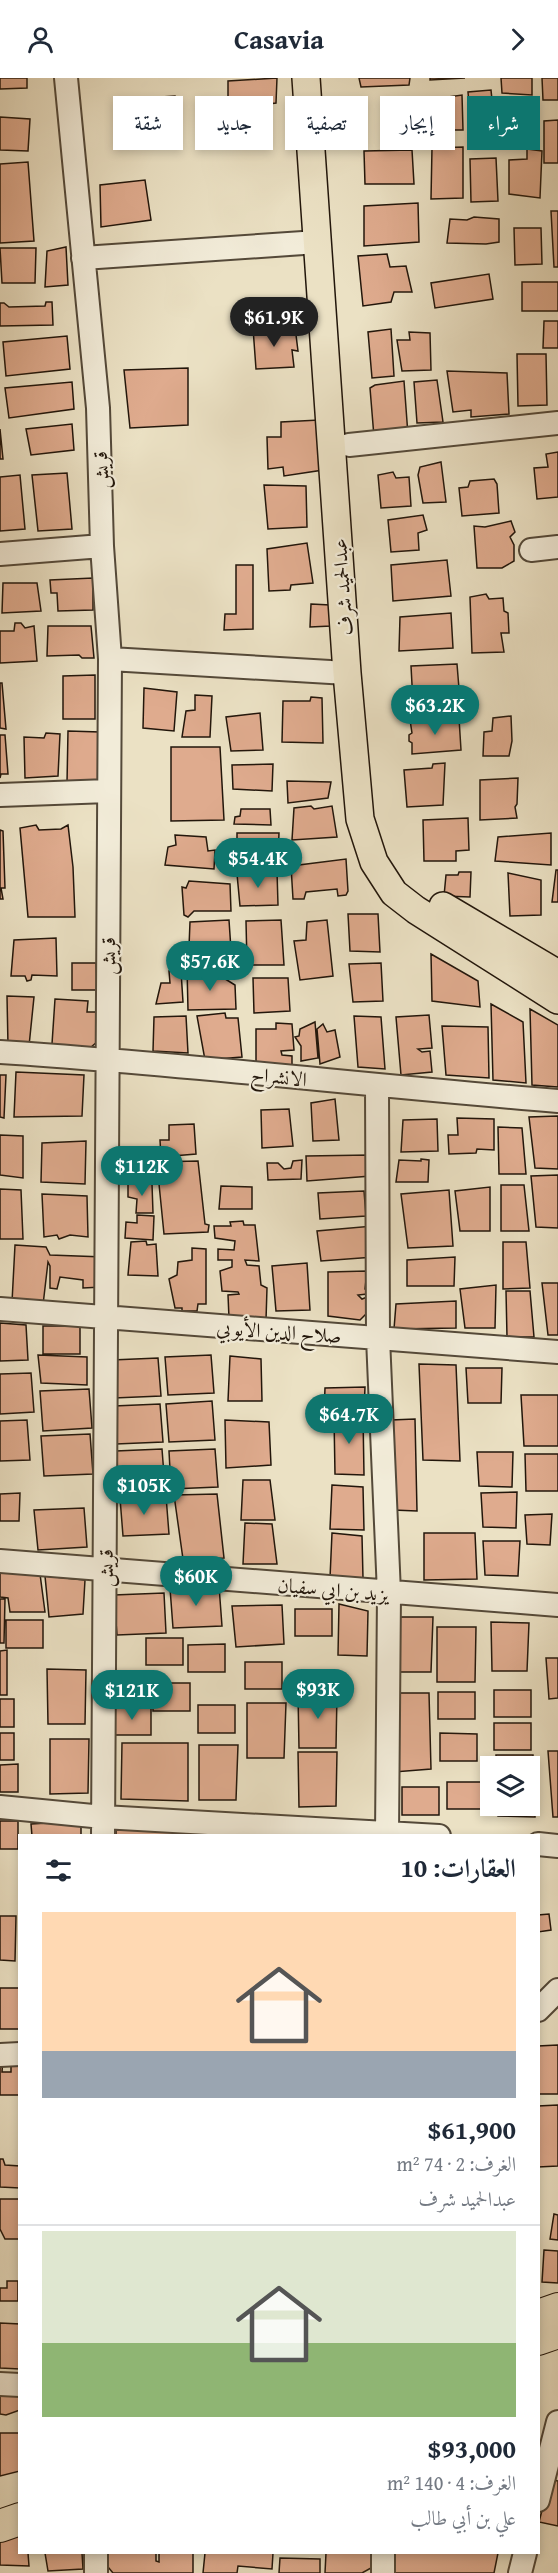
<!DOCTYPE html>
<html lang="ar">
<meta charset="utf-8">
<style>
:root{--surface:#fff;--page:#f2f2f3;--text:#1f2937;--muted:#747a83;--line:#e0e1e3;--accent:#0f766e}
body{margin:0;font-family:"Gentium Book Plus",Amiri,serif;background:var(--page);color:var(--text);direction:rtl;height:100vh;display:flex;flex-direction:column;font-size:22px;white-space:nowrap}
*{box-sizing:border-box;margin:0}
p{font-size:20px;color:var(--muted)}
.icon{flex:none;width:33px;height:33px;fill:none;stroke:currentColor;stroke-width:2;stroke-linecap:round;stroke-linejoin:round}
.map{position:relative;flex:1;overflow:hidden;direction:ltr}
.side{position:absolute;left:18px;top:1756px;width:522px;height:720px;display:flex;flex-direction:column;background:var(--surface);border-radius:0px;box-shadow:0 3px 9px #0003;direction:rtl}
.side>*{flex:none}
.top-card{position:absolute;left:18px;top:18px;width:522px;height:54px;direction:rtl;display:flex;gap:12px}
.fabs{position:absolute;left:480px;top:1678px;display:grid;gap:12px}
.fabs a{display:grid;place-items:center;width:60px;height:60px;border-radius:0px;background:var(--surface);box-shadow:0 3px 9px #0003;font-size:30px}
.price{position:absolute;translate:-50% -51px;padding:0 14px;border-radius:21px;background:var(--accent);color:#fff;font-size:20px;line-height:39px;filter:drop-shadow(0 2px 3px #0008)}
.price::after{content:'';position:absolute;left:50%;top:36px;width:18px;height:14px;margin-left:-9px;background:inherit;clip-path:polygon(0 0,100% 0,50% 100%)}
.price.selected{background:#222;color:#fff}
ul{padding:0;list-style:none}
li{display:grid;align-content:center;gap:12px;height:318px;padding:0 24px}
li+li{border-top:2px solid var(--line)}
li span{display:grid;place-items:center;height:186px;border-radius:0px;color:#555}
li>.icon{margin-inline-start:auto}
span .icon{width:108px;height:108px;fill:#fffc;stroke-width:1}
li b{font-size:26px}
h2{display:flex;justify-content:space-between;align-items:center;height:72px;padding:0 24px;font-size:26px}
.tag{padding:0 21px;border-radius:0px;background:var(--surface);box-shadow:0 3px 9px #0003;font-size:21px;line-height:54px}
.tag.selected{background:var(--accent);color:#fff}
header{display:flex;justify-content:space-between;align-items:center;height:78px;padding:0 24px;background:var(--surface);font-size:27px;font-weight:800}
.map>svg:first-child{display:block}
.building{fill:#dfab8e;stroke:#22160b;stroke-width:1.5}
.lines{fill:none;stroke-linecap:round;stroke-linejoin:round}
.minor-casing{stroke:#544939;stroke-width:26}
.major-casing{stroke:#22160b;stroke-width:30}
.highway-casing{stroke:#22160b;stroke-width:34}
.minor{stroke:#f2ecd9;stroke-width:22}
.major{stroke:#ebe1c4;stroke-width:27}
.highway{stroke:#ebe1c4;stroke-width:32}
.labels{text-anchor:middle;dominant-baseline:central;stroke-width:4.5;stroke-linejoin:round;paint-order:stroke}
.street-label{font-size:20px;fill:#22160b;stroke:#f2ecd9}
</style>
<header><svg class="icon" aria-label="forward" viewBox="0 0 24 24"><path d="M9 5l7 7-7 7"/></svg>Casavia<svg class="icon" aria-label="person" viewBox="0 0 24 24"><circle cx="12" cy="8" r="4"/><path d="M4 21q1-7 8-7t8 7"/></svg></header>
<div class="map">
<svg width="558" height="2495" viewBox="0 0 558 2495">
<rect width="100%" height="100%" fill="#ebe1c4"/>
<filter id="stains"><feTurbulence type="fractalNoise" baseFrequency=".00333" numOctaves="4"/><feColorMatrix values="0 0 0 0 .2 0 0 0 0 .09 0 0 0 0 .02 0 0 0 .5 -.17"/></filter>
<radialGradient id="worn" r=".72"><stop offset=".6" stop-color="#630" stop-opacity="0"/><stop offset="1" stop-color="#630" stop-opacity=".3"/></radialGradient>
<path class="building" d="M0,0H27V10L0,11Z
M277,0L276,25L228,31V3Z
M359,0H410L409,7L361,9Z
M430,0H465L430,2Z
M501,0H532V17L502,15Z
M542,0H558V22H543Z
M491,12L496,61L472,62L468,14Z
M462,17L463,52H429L426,22Z
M175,18L178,53L121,57L117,22Z
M536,36L535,65L514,69L513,38Z
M0,39L30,41L28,73L0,72Z
M558,42V85H544V43Z
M463,69V120L431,121L432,70Z
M527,71L542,73L540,120L509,116V82L527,81Z
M412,72L414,106H365L364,73Z
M496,80L498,123L471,124L470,81Z
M28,84L34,163L0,165V86Z
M145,102L151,142L101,149L100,107Z
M418,125L419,164L364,168V128Z
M551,133H558V189H554Z
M474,139L499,141V164L486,166L447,165L450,141L467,142Z
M514,150H541L542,186L515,187Z
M66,169L68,207L45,209L47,173Z
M0,170H36L35,205H2Z
M387,176L390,189L406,188L412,214H394L391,224L363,228L358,178Z
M489,196L493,221L435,230L431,205Z
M522,204H558V233H522Z
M46,224H52L53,247L0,248V225H4L9,229L45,228Z
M544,243H558V270H543Z
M287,248L286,256L296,257L298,273L292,272L294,289L256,291L253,250Z
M391,251L394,298L372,300L368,254Z
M409,254L430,255L431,292L402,293L397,262H410Z
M67,258L70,291L6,298L3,264Z
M517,276H546L547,327L518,328Z
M188,290V347L130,350L124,292Z
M447,293L507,295L509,336L471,339V332L453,334Z
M437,302L443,344L417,345L414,304Z
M404,303L408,357L374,359L370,310L375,307Z
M72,304L74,331L9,340L5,310Z
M319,342L323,392L284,398L283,389L268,391L267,359H281V344Z
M72,346L74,372L31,377L26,351Z
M0,351L3,381H0Z
M558,374V419L537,421L534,390L548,389L546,376Z
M441,384L446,424L423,425L418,397L420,389Z
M393,394L396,400L409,399L411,428L381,430L378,397Z
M67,395L72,451L38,453L32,397Z
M20,397L25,451L0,453V399Z
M494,401L497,406L499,435L462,438L459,410L468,409L470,403Z
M264,407L306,408L307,449L268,451Z
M423,437L427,452L418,455L419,472L391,474L388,442Z
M511,443L515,454L510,459L514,467V483L502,490H477L474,448L485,449Z
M307,465L313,505L291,507L290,512L269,513L267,471Z
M447,482L451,518L393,523L391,487Z
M236,487H253V551L224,552L225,536H236Z
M93,500V532L58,533L57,515H51L50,502Z
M3,505H37L41,533L2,535Z
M486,516L489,521L503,520L504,533L508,535L509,555H501L504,574L472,575L470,519Z
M311,526L330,527L331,548L310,549Z
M451,535L453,570L399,573L400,539Z
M15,545H21L25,550L34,548L37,583L0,585V553H14Z
M48,548H91L94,580H82L79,577L47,578Z
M457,586L460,623L413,625L411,588Z
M95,597V641H63V598Z
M0,605H2L6,651L0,650Z
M144,610L177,614L174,653L143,650Z
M195,617L212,618L210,659H182L186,633L195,632Z
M311,619L322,620L323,665L282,664L283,623H310Z
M260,635L263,672L231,673L226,639Z
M511,638L512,663L509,678H483L484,654L492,653L493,640Z
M459,640L461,672L412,676V665L409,663V657L412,655L410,642Z
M68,653L100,654L99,702L67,705Z
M46,655L60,656L58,698L25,700L24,659L44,660Z
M0,657H5L8,696H1L0,700Z
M171,669H220L224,742L171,743Z
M445,685L443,727L407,729L404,692L432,690L433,686Z
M273,686L272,713L233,711L232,687Z
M518,700L517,726L515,729L517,740L480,742V702Z
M287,703L331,704L328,720L288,725Z
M311,728L314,731L332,728L337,759L292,762L294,730Z
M241,731H270L271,747L234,746L235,739L240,738Z
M468,740L469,772L456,773V783H424L423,742Z
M36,747L39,752L61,751L68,747L73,789L75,839H28L20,750Z
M0,752L3,753L5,810H1L3,821H0Z
M237,755H279L278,779L237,780Z
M551,755V787L495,783L498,759Z
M175,757L206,759L208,773L215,772L214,791L165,787L168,769L176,767Z
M346,781L348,813L346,817L338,818L337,811L306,814L304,821H293L291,788Z
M556,792H558V824H552Z
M277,793L278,827L240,828L237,796Z
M459,794H471L470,819L444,818L446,797H458Z
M508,795L541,802V837L510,838Z
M189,803L230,806L231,833H194L188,839L184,837L182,809L186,810Z
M348,836H378L380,874L350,873Z
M229,842L232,887L217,886L216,880L200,877V867L189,869L190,844Z
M281,842L284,887H247L246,843Z
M327,842L333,898L300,902L294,863L306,862L307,844Z
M56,860L57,898L32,897L31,902L27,903L25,898H11L14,862Z
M431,876L478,903L480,929L432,923Z
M72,885H96L97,912H72Z
M381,885L383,923L353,924L349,886Z
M187,889L199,894H214L235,907L236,931L188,932Z
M169,893H181L183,924L156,926L161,905H170Z
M253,900H288L290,933L254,935Z
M7,918L34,919L29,968L8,967Z
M55,921L88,923L87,934H99L98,963L90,970L52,966Z
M491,926L523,944L526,1005L493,1002Z
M530,931L558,947V1009L532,1007Z
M225,935L226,940H238L242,979L205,982L197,938Z
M429,937L432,970L418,971L422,974L430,973L432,994L401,997L396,939Z
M186,938L188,975L153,973L154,939Z
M354,938L381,939L385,991L358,989Z
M315,944L318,980L301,983V968L295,959L299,958L300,951Z
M276,945L292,946L294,972L281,973L282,977L292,978V989L256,987V951H276Z
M323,946L327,954L335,952L340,979L320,986L317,951Z
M442,948L488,949L489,1000L446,997Z
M16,994L84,997L82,1038L14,1039Z
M0,997H6L4,1040L0,1039Z
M335,1021L339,1062L313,1063L311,1025Z
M289,1031L293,1068L262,1070L261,1032Z
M558,1038V1091L535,1090L529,1039Z
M457,1040L494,1041V1072L477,1071L476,1075L449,1076L448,1057H458Z
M437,1041L438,1073L401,1074L403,1042Z
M194,1046L196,1076L161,1079L160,1062H169V1047Z
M498,1049L522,1050L526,1096H499Z
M0,1057L23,1058V1100L0,1097Z
M86,1063L85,1106L41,1104L42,1065Z
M124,1069L141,1071L143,1098L124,1097Z
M370,1077L371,1098L307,1103L306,1078Z
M421,1081L429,1082L428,1104H396L399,1082L421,1083Z
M302,1082L301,1101L268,1102L267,1085H278L284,1091L291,1090L293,1083Z
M198,1083L205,1146L209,1147L208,1154L164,1156L159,1106H152L154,1084Z
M558,1097V1150L536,1149L531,1098Z
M128,1105L152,1106L153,1135H136L137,1121L128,1119Z
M501,1107H524L529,1153H501Z
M221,1108L252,1109V1131H219Z
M490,1109V1153H460L455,1113Z
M0,1111L21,1112L23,1161H0Z
M449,1112L453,1168L408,1170L401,1116Z
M364,1113L366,1138L320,1141L318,1115Z
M42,1116L87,1118L88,1159L70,1157L59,1161L57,1157L44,1159Z
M137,1137L154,1138L153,1162L125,1160L126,1144L137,1145Z
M243,1143L244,1147H255L259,1183L245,1182L247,1187L259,1188L261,1207L267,1210L266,1242L229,1240L228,1217L239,1216L238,1214L222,1213L220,1193L232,1189V1182H218V1171L234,1172L235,1163L215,1160L214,1148H231L230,1144Z
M373,1148L374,1179L321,1183L317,1153Z
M146,1163L147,1167L156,1166L158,1198L128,1197L131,1164Z
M503,1164H526L530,1210L503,1211Z
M15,1167L46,1169L50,1177L104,1179L102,1209L83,1210V1202L60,1199L57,1211L50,1210V1188L48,1184L43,1227L12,1224Z
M192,1170L206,1171V1226H198L197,1233H182V1230H175L169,1201L177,1197L178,1184L192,1182Z
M455,1179L454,1208H407V1182Z
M307,1185L310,1232L276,1233L272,1188Z
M367,1193L365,1211L368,1212L367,1216L358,1217L362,1221L367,1219L368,1234L360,1242L328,1238V1194Z
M542,1205H558V1257H548Z
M496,1207L495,1250H465L460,1211Z
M506,1213H530L534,1259H507Z
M456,1223V1250L394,1251L396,1226Z
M0,1245L26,1247L28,1282L0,1283Z
M43,1248H80V1276H43Z
M38,1277L87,1279V1307L41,1305Z
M211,1277L214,1315L168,1317L165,1279Z
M230,1278L261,1281L262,1323H228Z
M158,1280L161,1318L114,1320L112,1282Z
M419,1286L456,1287L460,1383L423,1382Z
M466,1290H502L501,1325H468Z
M31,1295L34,1334L0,1336V1296Z
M365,1309L364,1333L324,1335L325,1310Z
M89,1311L92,1350L43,1353L40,1313Z
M521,1317H558V1368H524Z
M212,1323L215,1362L169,1364L166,1326Z
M160,1326L163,1364L116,1366L114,1328Z
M363,1338L364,1397L335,1396L334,1339Z
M415,1341L417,1433L393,1432L391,1342Z
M27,1342L30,1382L0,1383V1343Z
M225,1342L269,1344L271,1387L226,1390Z
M90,1356L93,1396L44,1398L41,1358Z
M162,1371L165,1410L118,1412L116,1373Z
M215,1371L218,1409L171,1411L169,1373Z
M477,1374H513L512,1409L479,1408Z
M525,1376H558V1413H526Z
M243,1402H270L275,1442H241Z
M332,1407L363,1409L364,1452L330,1451Z
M517,1414L516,1450L483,1449L481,1415Z
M20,1415L19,1443H0V1416Z
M217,1416L224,1480L183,1481L174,1417Z
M166,1418L169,1456L123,1458L120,1420Z
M84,1430L87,1469L38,1472L34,1432Z
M552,1436L550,1467L527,1466L525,1437Z
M245,1445L272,1446L277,1486H243Z
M332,1455L362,1458L363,1500H330Z
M424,1455H475L477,1501L424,1502Z
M483,1463H520L518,1498L485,1497Z
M0,1494L40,1496L45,1534H10L8,1520L0,1519Z
M45,1498L85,1502L83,1536L49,1539Z
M219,1508L222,1548L173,1550L170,1510Z
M164,1515L166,1555L117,1557L114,1517Z
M0,1521H5L4,1565H0Z
M339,1526L368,1533L367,1578L338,1577Z
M282,1527L284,1566L236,1569L232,1528Z
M295,1531H332V1558H295Z
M394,1539H433L431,1594H394Z
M6,1542H43V1570H6Z
M491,1544L529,1545L527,1593H492Z
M437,1549H476L475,1604H437Z
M146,1560H183V1587H146Z
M225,1566V1594H188V1567Z
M7,1572V1617H0V1573Z
M546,1580H558V1620L549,1621Z
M245,1584H282V1611H245Z
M47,1591L86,1592L85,1646H48Z
M111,1599H148V1626H111Z
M153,1605H190V1633H153Z
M494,1612H531V1639H494Z
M438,1614H475V1641H438Z
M298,1615H337L336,1670H299Z
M393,1615H429L431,1691L394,1694Z
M0,1621H14V1649H0Z
M247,1625H286L284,1680H247Z
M198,1627H235V1655H198Z
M114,1629H151V1657H114Z
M494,1645H531V1672H494Z
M0,1655H14V1682H0Z
M440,1655L477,1656V1683H440Z
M50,1661H89L88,1715L50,1716Z
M122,1665H188V1723L121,1721Z
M199,1667H238L236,1722H199Z
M548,1673H558V1739H553Z
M298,1674H337L336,1728L299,1729Z
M496,1677H533V1705H530V1689H496Z
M18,1686V1714H0V1687Z
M447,1704H485L484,1731H447Z
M402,1709H439V1737H402Z
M530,1711H535V1739L498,1738V1728H530Z
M0,1743H18V1771H0Z
M81,1743V1758H32L31,1746Z
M116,1746L304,1758H131L116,1757Z
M549,1836L551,1852L538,1854V1837Z
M0,1838H16L15,1883L0,1882Z
M0,1910H20V1951H0Z
M558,1967V2016H538V1968Z
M0,1980H3L2,1994H11V1980H20V2017H0Z
M558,2027V2088L538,2089V2028Z
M0,2081H3L5,2087L20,2088V2110L0,2109Z
M0,2121H20V2161H5L0,2151Z
M554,2136L558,2137V2162L550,2161Z
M544,2172L558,2173V2205L542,2204Z
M7,2203H18V2223H0V2210H7Z
M0,2245L20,2246V2291L0,2290Z
M0,2309L20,2311V2332L6,2337L0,2336Z
M0,2355H20V2393L0,2398Z
M550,2401L558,2403V2448L539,2444Z
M20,2450V2475H28L29,2488L0,2487V2456Z
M45,2475H82L83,2491L48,2493Z
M103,2475H156V2483L159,2484V2475H193V2495H113L103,2483Z
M205,2475H273L272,2491L238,2488L237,2495H203Z
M326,2475H371V2490L362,2495H325Z
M391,2475H498L494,2495H392Z
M280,2480L320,2481V2495H279Z"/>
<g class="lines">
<g class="minor-casing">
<path id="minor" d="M66,0L98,330L102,468L110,581L103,1758
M83,180L318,164
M349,367L558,345
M531,472L558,469
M0,476L102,468
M110,581L347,595
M0,717L108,713
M0,974C186,986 372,1008 558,1023
M377,1009L378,1260L389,1515L387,1758
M0,1231L558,1274
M0,1483L558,1527
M0,1729L103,1739L439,1758
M538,1766L558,1768
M538,1932L558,1912
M0,1977L20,1976
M0,2306L20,2307
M538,2422L558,2344
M96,2495V2475
M383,2495V2475
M520,2495L525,2475"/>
</g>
<g class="major-casing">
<path id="major" d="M306,0L347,595L360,741L374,784L394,815L416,832L558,922
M443,828L558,896"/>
</g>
<g class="highway-casing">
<path id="highway" d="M538,2238L558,2231
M538,2261L558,2254
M0,2448L20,2441"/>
</g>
<use href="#minor" class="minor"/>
<use href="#major" class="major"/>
<use href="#highway" class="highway"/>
</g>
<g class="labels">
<g class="street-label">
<text transform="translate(100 392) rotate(-92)">قريش</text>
<text transform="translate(342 509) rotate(-94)">عبدالحميد شرف</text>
<text transform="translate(107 878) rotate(-90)">قريش</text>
<text transform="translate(279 998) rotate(6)">الانشراح</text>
<text transform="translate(279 1253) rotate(4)">صلاح الدين الأيوبي</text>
<text transform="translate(105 1490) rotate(-89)">قريش</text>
<text transform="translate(333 1511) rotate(5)">يزيد بن ابي سفيان</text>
</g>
</g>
<rect width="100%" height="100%" filter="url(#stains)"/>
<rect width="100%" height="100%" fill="url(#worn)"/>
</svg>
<div class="fabs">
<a><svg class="icon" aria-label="layers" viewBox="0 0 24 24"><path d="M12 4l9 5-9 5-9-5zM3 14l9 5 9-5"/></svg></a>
</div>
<b class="price selected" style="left:274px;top:270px">$61.9K</b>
<b class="price" style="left:435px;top:658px">$63.2K</b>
<b class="price" style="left:258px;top:811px">$54.4K</b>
<b class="price" style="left:210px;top:914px">$57.6K</b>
<b class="price" style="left:142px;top:1119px">$112K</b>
<b class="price" style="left:349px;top:1367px">$64.7K</b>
<b class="price" style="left:144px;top:1438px">$105K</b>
<b class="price" style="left:196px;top:1529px">$60K</b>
<b class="price" style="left:318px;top:1642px">$93K</b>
<b class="price" style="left:132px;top:1643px">$121K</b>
<div class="top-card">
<a class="tag selected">شراء</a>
<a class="tag">إيجار</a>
<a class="tag">تصفية</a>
<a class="tag">جديد</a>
<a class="tag">شقة</a>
</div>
<section class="side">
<h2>العقارات: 10<svg class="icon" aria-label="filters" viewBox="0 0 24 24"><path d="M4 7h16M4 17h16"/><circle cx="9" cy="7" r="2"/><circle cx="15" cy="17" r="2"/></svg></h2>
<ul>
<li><span style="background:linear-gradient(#ffd9b3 75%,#9aa5b1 0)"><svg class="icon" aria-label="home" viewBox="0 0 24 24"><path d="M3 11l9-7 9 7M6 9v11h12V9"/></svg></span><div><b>$61,900</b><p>الغرف: 2 · 74 m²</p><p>عبدالحميد شرف</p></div></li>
<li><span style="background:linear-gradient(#dfe7d0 60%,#8fb573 0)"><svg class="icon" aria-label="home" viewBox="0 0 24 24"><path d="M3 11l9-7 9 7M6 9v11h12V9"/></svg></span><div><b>$93,000</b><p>الغرف: 4 · 140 m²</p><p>علي بن أبي طالب</p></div></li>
</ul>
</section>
</div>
